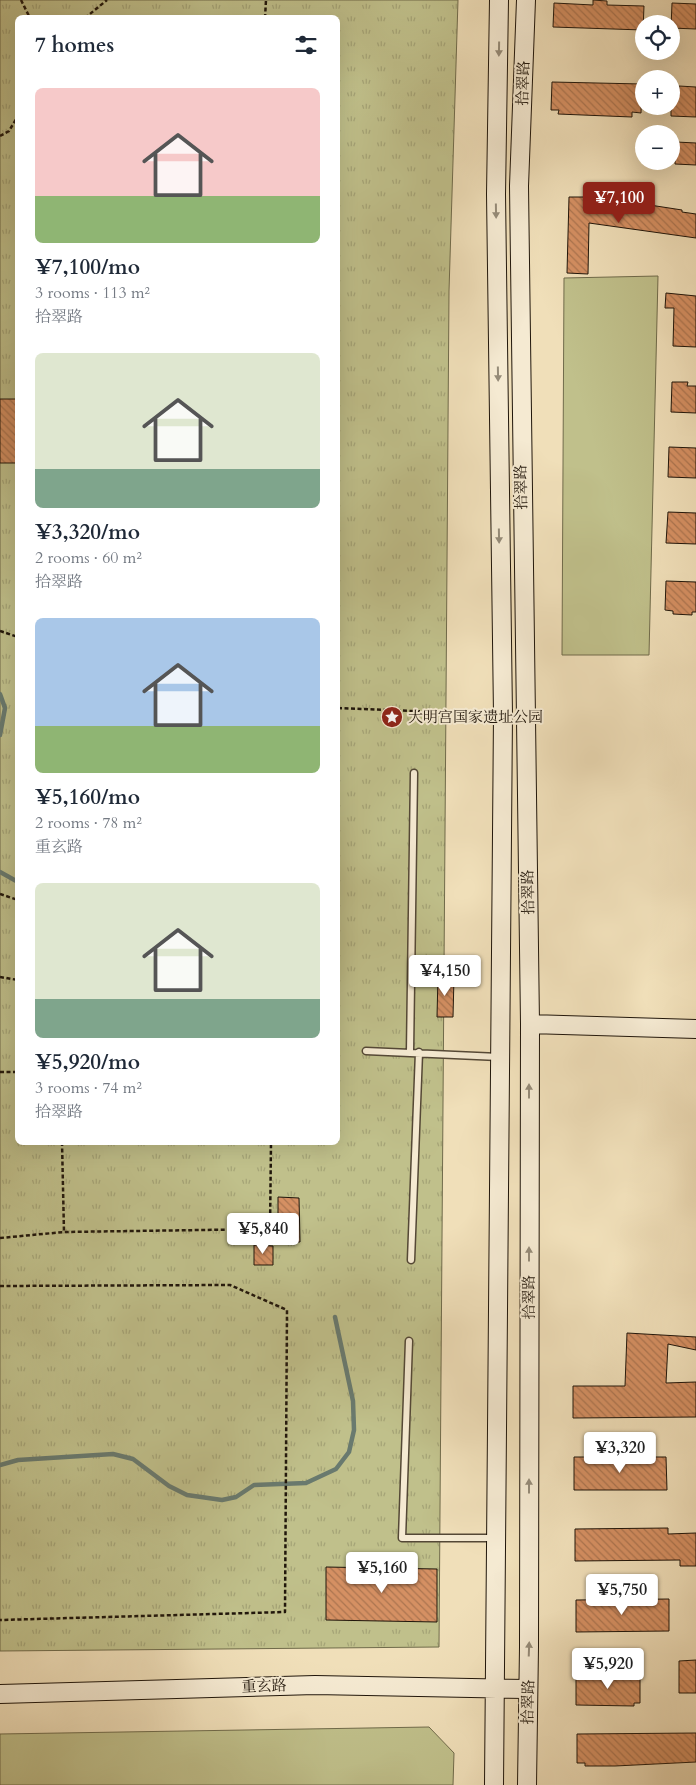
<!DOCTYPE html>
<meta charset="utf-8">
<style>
:root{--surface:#fff;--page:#f6f6f7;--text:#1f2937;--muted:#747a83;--accent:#8f2418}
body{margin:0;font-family:Cardo,"Noto Serif SC",serif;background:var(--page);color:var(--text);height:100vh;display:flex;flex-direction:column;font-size:19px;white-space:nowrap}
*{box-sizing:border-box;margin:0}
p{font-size:16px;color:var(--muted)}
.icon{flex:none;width:28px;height:28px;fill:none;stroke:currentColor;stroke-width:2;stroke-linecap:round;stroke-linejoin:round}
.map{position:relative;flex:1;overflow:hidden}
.sheet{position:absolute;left:15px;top:15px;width:325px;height:1130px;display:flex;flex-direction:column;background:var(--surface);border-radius:8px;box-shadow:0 5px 20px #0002}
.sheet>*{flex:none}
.fabs{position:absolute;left:635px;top:15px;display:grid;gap:10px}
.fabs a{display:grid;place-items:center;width:45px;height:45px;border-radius:50%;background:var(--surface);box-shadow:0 5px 20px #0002;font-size:25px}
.price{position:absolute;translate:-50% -42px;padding:0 11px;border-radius:5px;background:#fff;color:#222;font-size:16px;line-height:32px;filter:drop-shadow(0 1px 2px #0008)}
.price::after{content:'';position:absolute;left:50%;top:30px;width:15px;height:11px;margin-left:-8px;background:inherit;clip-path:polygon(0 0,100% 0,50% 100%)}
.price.current{background:var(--accent);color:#fff}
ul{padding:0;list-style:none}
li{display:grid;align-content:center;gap:10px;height:265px;padding:0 20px}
li span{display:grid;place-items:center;height:155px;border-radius:8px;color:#555}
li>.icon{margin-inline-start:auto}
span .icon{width:90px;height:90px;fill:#fffc;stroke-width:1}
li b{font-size:21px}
h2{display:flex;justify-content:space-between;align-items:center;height:60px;padding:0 20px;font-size:21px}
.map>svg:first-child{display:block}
.green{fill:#c0c08b;stroke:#706b4b}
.park{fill:url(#park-tufts);stroke:#706b4b;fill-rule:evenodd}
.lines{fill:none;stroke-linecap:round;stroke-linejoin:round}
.stream{stroke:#697a6f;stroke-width:4.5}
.building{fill:url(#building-back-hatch);stroke:#20160b}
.lane-casing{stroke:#544836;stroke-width:9}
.secondary-casing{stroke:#20160b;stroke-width:20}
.path{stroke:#20160b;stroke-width:2.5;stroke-dasharray:4 2.5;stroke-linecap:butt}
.lane{stroke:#f5ead2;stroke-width:6}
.secondary{stroke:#f5ead2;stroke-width:18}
.oneway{fill:#958b78}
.labels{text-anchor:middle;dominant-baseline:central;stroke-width:4;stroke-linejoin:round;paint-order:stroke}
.street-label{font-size:15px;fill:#20160b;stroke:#f5ead2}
.poi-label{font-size:15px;fill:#20160b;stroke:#f5ead2;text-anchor:start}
</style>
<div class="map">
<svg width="696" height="1785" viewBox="0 0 696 1785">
<defs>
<pattern id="park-tufts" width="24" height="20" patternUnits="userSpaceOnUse" patternTransform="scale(1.25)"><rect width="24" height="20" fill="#c0c08b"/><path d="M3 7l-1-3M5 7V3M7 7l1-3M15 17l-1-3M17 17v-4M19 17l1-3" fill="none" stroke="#a5a477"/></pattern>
<pattern id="building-back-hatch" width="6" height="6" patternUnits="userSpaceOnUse" patternTransform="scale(1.25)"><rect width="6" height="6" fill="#d59063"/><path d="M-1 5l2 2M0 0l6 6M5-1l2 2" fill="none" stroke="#ac7550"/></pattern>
</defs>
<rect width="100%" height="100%" fill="#f0dfb9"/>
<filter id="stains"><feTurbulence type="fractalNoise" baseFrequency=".004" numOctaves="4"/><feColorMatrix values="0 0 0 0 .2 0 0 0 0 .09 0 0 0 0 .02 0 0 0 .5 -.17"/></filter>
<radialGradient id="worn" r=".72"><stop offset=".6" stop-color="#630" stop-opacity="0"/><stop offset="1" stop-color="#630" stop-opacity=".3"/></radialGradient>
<path class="green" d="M658,276L649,655H562L564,278Z
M429,1727L454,1753L453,1785H0V1734Z"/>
<path class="park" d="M0,0H458L449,291L439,1647L0,1651ZM18,18H338V1142H18Z"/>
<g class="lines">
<path class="stream" d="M0,694L5,708L0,735
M0,872L18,882
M0,1465L18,1460L113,1454L133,1459L169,1486L187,1495L222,1500L236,1497L254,1485L306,1483L336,1469L349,1452L354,1430L353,1401L335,1317"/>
</g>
<path class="building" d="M593,0L607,1V5L644,6L643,30L553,27L554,3L593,5Z
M672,3L696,4V29L671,28Z
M552,82L642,84L641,113L632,112V117L558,114L559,110H551Z
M679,86L696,87V117L671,116V89H679Z
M676,142L696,143V165L675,164Z
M569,197H598L682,210V212L696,214V238L589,223L588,274L567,273Z
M666,293L696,296V347L673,346L674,308H665Z
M672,382H688L687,386H696V413L671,412Z
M0,399H18V463H0Z
M669,447L696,448V478L668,477Z
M668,512L696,513V544L666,543Z
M666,581L696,582V612H692V615L673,614V611L665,610Z
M438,976L454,977L453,1017H437Z
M278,1197L299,1198L300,1242L278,1241Z
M254,1245L273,1246V1265H254Z
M627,1333L696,1337V1350L668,1344L666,1383L696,1382V1417L573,1418V1386H625Z
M574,1457H666L667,1490H574Z
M668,1528V1534L696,1533V1566H680V1560L575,1561V1529Z
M326,1567L437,1569V1622L326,1620Z
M669,1599V1631L576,1632V1600Z
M696,1660V1693H679V1661Z
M576,1674H640V1703H634V1706L576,1705Z
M696,1733V1762L615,1766H585V1763H577V1734Z"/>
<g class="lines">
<g class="lane-casing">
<path id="lane" d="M366,1051L499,1057
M410,1052L414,773
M411,1260L419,1052
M409,1341L402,1538H494"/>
</g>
<g class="secondary-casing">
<path id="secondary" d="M526,0L519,186L530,1024L529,1647L527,1785
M530,1024L696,1029
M0,1694L315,1685L527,1689
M494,1785L503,715L496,194L499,0"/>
</g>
<path class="path" d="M21,0L30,18
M85,18L107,0
M265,18L266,0
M0,136L9,131L18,116
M0,631L18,637
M338,708L487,714
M0,894L18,900
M0,977L18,980
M0,1072H18
M62,1142L64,1232
M0,1238L64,1232L270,1229L271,1142
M0,1286L230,1285L287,1310L285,1612L0,1620"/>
<use href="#lane" class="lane"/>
<use href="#secondary" class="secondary"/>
</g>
<defs><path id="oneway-solid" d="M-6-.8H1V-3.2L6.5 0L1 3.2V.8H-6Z" transform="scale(1.25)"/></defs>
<g class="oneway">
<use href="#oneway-solid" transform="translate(499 49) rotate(91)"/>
<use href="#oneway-solid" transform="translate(496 211) rotate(89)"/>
<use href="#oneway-solid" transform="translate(498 374) rotate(89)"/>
<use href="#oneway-solid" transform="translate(499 536) rotate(89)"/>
<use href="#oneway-solid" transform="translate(529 1091) rotate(-90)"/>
<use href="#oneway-solid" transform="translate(529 1254) rotate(-90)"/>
<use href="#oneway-solid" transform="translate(529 1486) rotate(-90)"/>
<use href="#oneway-solid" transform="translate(529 1649) rotate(-88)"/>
</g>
<defs>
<g id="sight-disc" transform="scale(1.125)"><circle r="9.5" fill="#8f2418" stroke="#f5ead2"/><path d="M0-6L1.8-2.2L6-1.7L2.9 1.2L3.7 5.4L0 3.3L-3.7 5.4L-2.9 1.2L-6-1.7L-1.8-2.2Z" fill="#fff"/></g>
</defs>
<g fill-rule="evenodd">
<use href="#sight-disc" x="392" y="717"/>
</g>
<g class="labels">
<g class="street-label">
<text transform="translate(523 83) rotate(-88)">拾翠路</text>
<text transform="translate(521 487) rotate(-91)">拾翠路</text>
<text transform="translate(528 892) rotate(-91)">拾翠路</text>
<text transform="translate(529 1297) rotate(-90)">拾翠路</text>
<text transform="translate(264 1686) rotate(-2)">重玄路</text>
<text transform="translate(528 1702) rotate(-89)">拾翠路</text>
</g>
<g class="poi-label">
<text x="408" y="717">大明宫国家遗址公园</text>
</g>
</g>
<rect width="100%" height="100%" filter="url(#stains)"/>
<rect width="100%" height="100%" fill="url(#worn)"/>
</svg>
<div class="fabs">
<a><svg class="icon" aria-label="locate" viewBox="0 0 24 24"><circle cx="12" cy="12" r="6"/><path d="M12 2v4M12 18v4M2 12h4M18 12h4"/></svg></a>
<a>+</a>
<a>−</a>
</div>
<b class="price current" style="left:619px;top:224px">¥7,100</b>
<b class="price" style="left:445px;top:997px">¥4,150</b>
<b class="price" style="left:263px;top:1255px">¥5,840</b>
<b class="price" style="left:620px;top:1474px">¥3,320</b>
<b class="price" style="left:382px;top:1594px">¥5,160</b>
<b class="price" style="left:622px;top:1616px">¥5,750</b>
<b class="price" style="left:608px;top:1690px">¥5,920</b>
<section class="sheet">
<h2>7 homes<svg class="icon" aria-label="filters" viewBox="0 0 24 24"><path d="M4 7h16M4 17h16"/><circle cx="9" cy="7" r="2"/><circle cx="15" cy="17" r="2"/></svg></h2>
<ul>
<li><span style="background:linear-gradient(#f6c9c9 70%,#8fb573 0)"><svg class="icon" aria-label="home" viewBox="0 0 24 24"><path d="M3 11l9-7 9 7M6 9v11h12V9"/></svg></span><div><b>¥7,100/mo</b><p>3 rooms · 113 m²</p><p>拾翠路</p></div></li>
<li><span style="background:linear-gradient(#dfe7d0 75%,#7fa58c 0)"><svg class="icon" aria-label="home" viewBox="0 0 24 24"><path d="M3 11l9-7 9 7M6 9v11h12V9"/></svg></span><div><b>¥3,320/mo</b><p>2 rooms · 60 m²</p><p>拾翠路</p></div></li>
<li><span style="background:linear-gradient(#a9c7e8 70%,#8fb573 0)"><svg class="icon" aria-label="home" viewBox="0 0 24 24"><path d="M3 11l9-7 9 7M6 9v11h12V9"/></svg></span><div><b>¥5,160/mo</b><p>2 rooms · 78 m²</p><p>重玄路</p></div></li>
<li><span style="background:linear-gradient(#dfe7d0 75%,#7fa58c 0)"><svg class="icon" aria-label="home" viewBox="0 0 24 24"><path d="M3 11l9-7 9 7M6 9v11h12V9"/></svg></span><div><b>¥5,920/mo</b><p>3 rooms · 74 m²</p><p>拾翠路</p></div></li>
</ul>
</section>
</div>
